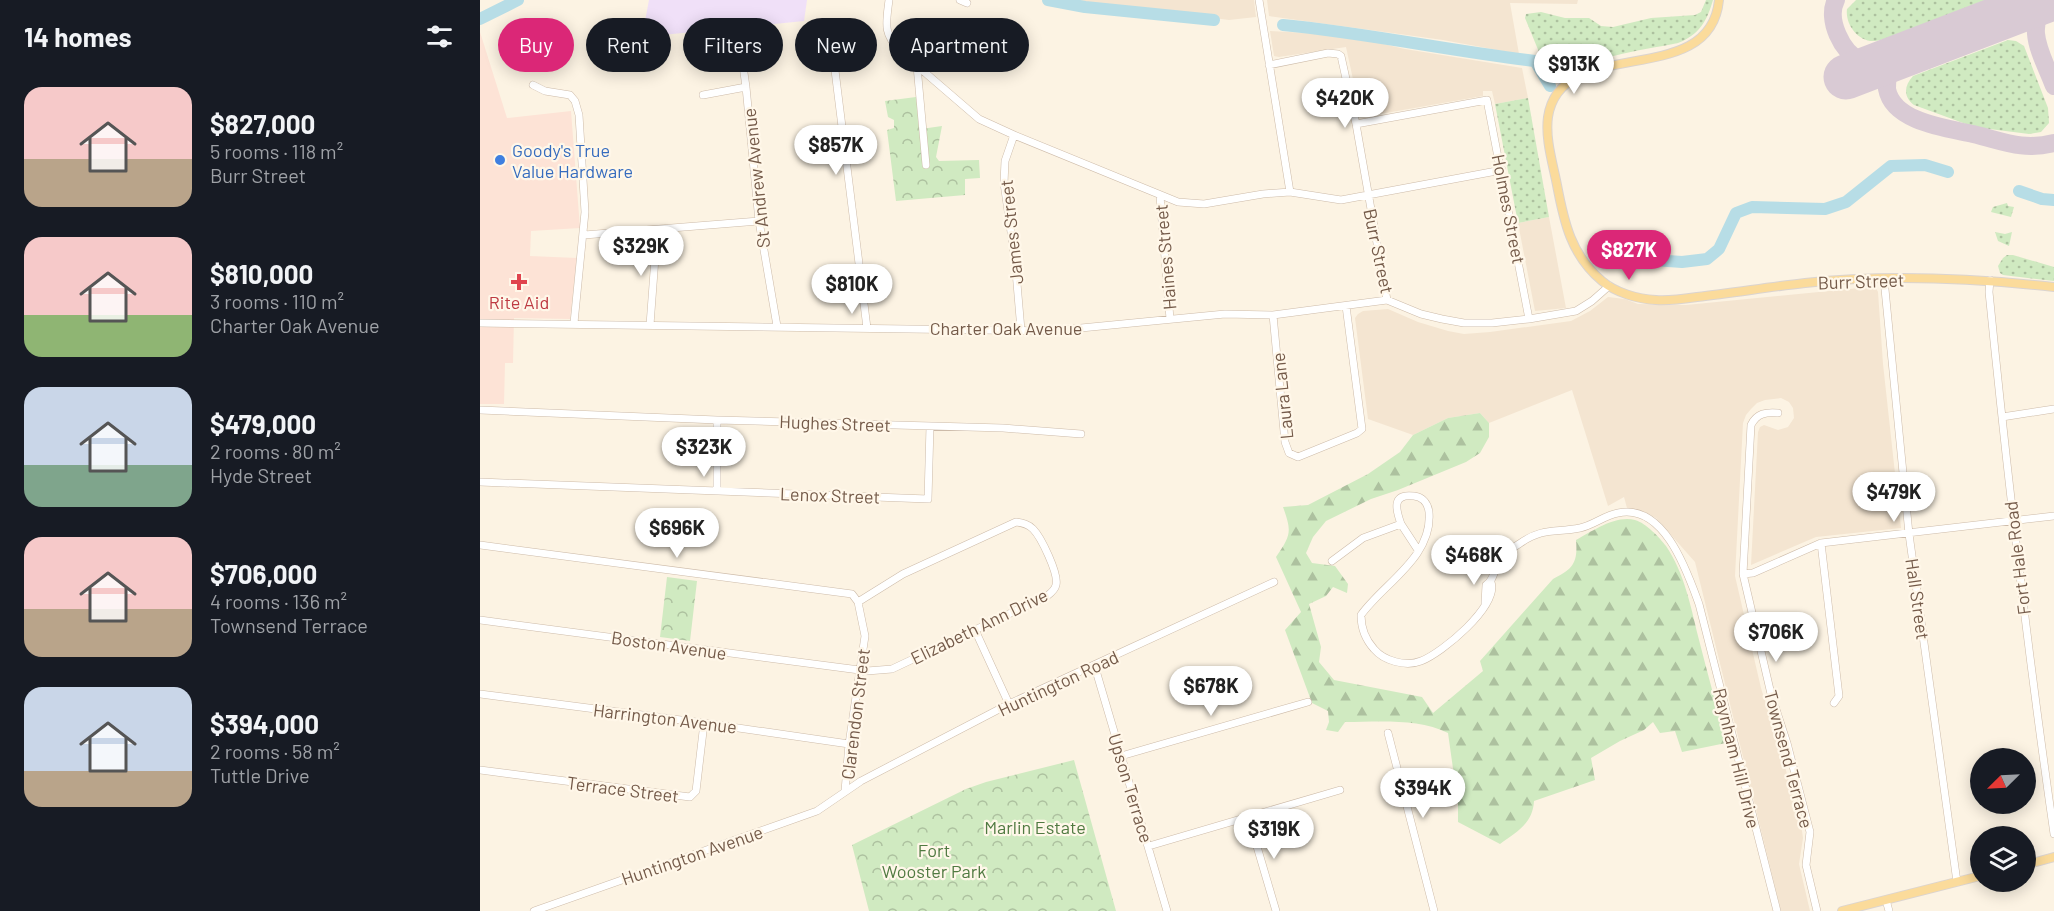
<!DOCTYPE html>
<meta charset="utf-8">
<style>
:root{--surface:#171b24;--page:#242831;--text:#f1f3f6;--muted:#9ea1a6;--accent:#db2777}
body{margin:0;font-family:Barlow,sans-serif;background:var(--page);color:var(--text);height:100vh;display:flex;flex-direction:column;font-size:22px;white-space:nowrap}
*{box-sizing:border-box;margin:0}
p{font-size:20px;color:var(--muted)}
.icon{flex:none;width:33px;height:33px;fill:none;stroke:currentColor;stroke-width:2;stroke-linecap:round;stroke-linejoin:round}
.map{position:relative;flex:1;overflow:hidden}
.panel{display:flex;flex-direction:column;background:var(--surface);width:480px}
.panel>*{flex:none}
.guide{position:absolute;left:18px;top:18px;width:570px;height:54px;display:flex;gap:12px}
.needle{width:39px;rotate:246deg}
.buttons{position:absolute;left:1490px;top:748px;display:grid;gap:12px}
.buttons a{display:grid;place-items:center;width:66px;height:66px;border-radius:50%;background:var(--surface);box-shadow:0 3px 15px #0003;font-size:30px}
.price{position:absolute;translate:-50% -51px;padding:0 14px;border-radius:21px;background:#fff;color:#222;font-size:20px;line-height:39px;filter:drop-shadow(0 2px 3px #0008)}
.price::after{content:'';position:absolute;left:50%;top:36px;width:18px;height:14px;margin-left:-9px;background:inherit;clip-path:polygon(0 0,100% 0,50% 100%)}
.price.selected{background:var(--accent);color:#fff}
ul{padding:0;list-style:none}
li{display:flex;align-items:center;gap:18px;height:150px;padding:0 24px}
li span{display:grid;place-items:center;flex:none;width:168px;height:120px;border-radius:18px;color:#555}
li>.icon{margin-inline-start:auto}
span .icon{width:72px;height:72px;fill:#fffc;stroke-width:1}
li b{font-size:26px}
h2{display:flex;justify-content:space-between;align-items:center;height:72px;padding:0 24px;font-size:26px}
.chip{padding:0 21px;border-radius:27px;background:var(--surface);box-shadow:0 3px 15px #0003;font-size:21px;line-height:54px}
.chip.selected{background:var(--accent);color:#fff}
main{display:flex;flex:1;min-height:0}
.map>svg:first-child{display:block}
.residential{fill:#f4e5d1}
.commercial{fill:#fde3d6}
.education{fill:#f0e0f8}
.grass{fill:url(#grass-dots)}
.forest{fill:url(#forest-firs)}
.park{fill:url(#park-crowns)}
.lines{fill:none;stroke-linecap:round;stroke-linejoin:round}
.river{stroke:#b7dde6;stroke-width:12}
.taxiway{stroke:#d9cad4;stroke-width:18}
.runway{stroke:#d9cad4;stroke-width:45}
.minor-casing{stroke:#cdbba9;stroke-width:8}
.major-casing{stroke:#dbd4d0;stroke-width:10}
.minor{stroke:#fff;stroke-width:7}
.major{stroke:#fbdb9b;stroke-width:8}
.shop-dot{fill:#3f7fe0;stroke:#fff7e9;stroke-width:2}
.health-dot{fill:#e0444e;stroke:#fff7e9;stroke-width:2}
.labels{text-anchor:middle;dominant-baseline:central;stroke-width:4.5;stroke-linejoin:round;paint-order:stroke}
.shop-label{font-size:18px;fill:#366cbe;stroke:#fff7e9;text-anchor:start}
.street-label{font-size:18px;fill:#745a49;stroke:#fff7e9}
.health-label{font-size:18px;fill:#be3a42;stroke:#fff7e9}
.park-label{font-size:18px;fill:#507a41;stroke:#fff7e9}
</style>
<main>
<section class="panel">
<h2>14 homes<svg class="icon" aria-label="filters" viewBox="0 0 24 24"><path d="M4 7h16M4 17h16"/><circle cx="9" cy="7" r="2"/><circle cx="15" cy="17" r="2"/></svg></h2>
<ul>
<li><span style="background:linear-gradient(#f6c9c9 60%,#b9a48a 0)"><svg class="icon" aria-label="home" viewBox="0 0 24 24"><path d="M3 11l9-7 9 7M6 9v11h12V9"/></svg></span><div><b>$827,000</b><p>5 rooms · 118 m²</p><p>Burr Street</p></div></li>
<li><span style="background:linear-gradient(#f6c9c9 65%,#8fb573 0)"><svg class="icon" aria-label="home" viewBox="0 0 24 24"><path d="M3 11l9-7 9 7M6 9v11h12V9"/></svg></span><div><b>$810,000</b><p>3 rooms · 110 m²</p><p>Charter Oak Avenue</p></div></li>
<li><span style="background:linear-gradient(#c9d6e8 65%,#7fa58c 0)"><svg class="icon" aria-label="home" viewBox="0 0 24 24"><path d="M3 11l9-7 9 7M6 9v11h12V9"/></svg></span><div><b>$479,000</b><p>2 rooms · 80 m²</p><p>Hyde Street</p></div></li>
<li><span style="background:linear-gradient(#f6c9c9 60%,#b9a48a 0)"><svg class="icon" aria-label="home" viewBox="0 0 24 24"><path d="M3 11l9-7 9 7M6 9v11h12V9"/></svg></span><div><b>$706,000</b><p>4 rooms · 136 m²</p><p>Townsend Terrace</p></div></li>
<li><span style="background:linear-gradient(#c9d6e8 70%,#b9a48a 0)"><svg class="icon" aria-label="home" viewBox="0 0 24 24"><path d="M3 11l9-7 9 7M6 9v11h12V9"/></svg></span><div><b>$394,000</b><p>2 rooms · 58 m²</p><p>Tuttle Drive</p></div></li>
</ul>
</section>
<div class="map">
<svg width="1574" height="911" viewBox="0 0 1574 911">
<defs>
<pattern id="grass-dots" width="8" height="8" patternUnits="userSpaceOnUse" patternTransform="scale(1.5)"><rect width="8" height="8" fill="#d0eac1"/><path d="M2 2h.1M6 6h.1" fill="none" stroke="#adc19f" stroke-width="1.8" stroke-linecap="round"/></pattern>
<pattern id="forest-firs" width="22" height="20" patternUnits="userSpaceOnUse" patternTransform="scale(1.5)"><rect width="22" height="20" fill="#d0eac1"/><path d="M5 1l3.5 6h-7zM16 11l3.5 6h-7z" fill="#adc19f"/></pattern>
<pattern id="park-crowns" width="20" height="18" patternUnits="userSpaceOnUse" patternTransform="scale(1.5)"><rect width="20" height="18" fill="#d0eac1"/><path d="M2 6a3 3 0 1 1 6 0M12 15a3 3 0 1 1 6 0" fill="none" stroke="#adc19f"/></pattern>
</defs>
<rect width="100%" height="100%" fill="#fcf3e3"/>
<path class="residential" d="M581,0H774L776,17L749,20L687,12L602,4Z
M787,0H1098L1097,4L1030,3L1039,54L963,40L789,16Z
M790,31L864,35L925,49L1042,68L1048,98L1015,104L1012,91H1003V96L883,117L881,116L866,47L799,57L794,56Z
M1069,217L1086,308L1055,311L1038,223Z
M1390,287L1396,288L1398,292L1403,364L1421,528L1336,537L1271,565L1278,432L1280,427L1284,425L1298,430L1308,427L1314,418L1313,408L1309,402L1301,398L1285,400L1277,403L1271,409L1266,415L1263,423L1255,576L1281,688L1303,759L1322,831L1323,838L1319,864L1330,911H1301L1215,562L1176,518L1163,511L1147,508L1144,497L1128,506L1092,390L1009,423L1000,413L968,418L933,435L888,419L875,318L878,314L883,311L908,309L938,322L968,331L984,334L1010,332L1091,321L1110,311L1128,297L1145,299L1158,304L1206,305Z"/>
<path class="commercial" d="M0,32L27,118L91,111L100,228L51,231L50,256L97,258L90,319L34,318L33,363H25L24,404H0Z"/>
<path class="education" d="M169,0H327L324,21L162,37Z"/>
<path class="grass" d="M1226,0H1233C1227,21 1219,35 1198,43C1159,51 1108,56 1078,82L1077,66L1072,61L1073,59L1059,52L1045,18L1046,14L1061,12L1085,18H1109L1121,26L1133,27L1171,18L1215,15L1221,12Z
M1376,0H1506C1480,10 1454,20 1428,30C1417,34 1404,41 1393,41C1377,41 1365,23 1367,9Z
M1528,40L1536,41L1544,46L1568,108L1569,123L1561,132L1549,134L1494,127L1434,105C1423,96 1424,86 1433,76Z
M1048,98L1069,217L1038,223L1015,104Z
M1527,203L1528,206L1534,207L1531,217L1511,212L1513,207Z
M1515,232L1525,234L1532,232L1529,246L1518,241Z
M1527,255H1533L1574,267V281L1523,275L1520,273L1518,266L1523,258Z"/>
<path class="forest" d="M1000,413L1009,423V437L1000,453L986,462L918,490L891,499L846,521L833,537L826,553L832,563L855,566L868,584L867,593L853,587L846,596L829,604L841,647L839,662L854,680L942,697L953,713L1003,671L1000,661L1073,579C1093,569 1098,563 1096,540C1113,531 1135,515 1155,520C1166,523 1180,538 1186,546C1204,572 1211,607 1218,636C1227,672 1237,707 1246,743L1202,752L1195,731L1180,733L1173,722L1164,730L1140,741L1111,758L1115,780L1054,801C1053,823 1037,832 1020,844L978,822V804L968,733C938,718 898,722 865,722L858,732L846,730L849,722L848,711L832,703L805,630L821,612L796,557C811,535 812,532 803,507L828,505L888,474L920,452L933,435L968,418Z"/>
<path class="park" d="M436,97L441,129L462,126L456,157L459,161L499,160L500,178L485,179V195L416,201L407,130L414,128V120L408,117L405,101Z
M187,577L217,581L210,641L180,637Z
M594,760L636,911H389L372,845L486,789L506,782Z"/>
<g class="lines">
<path class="river" d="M568,0L605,7L734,20
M0,19L38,0
M803,25C887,33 970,51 1055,61L1070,86
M1539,191L1562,199L1574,200
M1150,244L1157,253L1174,260L1202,262L1227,259L1239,249L1256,213L1272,207L1345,209L1366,202L1411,166L1445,165L1468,172"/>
<path class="taxiway" d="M1356,0C1346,19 1362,53 1381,61C1389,65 1397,64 1405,63
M1571,0C1541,25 1563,56 1574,86
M1422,57C1418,61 1413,66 1410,71C1407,76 1407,83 1407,89C1413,122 1466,128 1493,134C1523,141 1542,151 1574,143"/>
<path class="runway" d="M1366,77L1567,0"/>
<g class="minor-casing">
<path id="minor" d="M409,0C406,24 403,33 420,51L499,119L534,135L698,202L724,204L783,194L810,192L861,200L1022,170
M480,0L487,3
M779,0L810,192
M349,22L387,328
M258,30L266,87L279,221L297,326
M789,65L848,53L858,54L861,56L876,124L907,300
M437,66L446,165
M53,85L65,91L90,95L95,101L99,115L105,212L94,323
M223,95L266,87
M876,124L1007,100L1049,319
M534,135L525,161L524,183L535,260L541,330
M680,196L690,319
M104,235L279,221
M1404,279L1429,534L1477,882
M1510,280L1509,292C1527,473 1548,654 1574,834
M793,315L805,442L809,453L818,457L877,433L882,429L866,306
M0,323L570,331L745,314L793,315L907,300L941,314L962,319L984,323H1012L1049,319L1096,311L1112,301L1129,286
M170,325L177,231
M0,410L237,420L523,428L601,434
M1298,413C1286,412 1277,413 1271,425L1263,574L1291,694L1307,743L1330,832L1326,865L1337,911
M1522,417L1574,409
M0,482L448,499L450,426
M237,491V420
M921,524L938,550
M1341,543L1359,696L1354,703
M0,545L372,594L378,602
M852,561L883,538L921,524C916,510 911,493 934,496C943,497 948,504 949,512C953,557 904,583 881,615C881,628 885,639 894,649C904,661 926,667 941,661C962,653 1019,606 1011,582
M1263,574L1273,573L1341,543L1574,516
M1005,603L1006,585C1014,580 1014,570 1019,562C1023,555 1032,548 1039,544C1063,527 1075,533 1100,528C1114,525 1125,515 1138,513C1184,503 1207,571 1219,604L1297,911
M0,620L387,671L412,669L567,596C571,593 575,590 576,585C579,574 561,537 553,529C548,524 543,523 536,522L423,574L378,602
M495,630L529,704
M613,666L617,674L687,911
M0,694L224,723L369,744
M908,733L954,911
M641,756L828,702
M0,770L210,797L216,791L224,723
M365,791L369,744L385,636L378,602
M768,816L796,911
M669,846L860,790
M1406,900L1409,911
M54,911L337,811L381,781L529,704L794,582"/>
</g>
<g class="major-casing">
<path id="major" d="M1239,0C1230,92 1081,32 1068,117C1065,139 1073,164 1077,185C1084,222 1091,255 1122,281C1136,293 1158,299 1176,300C1190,301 1203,299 1217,297C1253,293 1289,287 1325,283C1407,274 1492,278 1574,287
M1545,865L1574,857
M1362,911L1500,876"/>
</g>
<use href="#minor" class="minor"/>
<use href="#major" class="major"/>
</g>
<circle class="shop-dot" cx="20" cy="160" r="6"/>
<path class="health-dot" d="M36 273h6v6h6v6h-6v6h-6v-6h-6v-6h6z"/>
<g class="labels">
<g class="shop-label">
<text x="32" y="150">Goody's True<tspan x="32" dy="21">Value Hardware</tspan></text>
</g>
<g class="street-label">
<text transform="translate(276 178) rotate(-96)">St Andrew Avenue</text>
<text transform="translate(1029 209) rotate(79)">Holmes Street</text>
<text transform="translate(531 232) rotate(-96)">James Street</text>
<text transform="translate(899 251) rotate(78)">Burr Street</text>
<text transform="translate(685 257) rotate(-95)">Haines Street</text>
<text transform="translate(1381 281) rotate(-2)">Burr Street</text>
<text x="526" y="328">Charter Oak Avenue</text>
<text transform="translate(802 396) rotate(-96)">Laura Lane</text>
<text transform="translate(355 423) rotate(2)">Hughes Street</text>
<text transform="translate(350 495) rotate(2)">Lenox Street</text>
<text transform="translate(1537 558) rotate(-97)">Fort Hale Road</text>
<text transform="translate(1438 599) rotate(82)">Hall Street</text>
<text transform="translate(499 626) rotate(-26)">Elizabeth Ann Drive</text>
<text transform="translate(189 645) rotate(8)">Boston Avenue</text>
<text transform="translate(578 683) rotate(-25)">Huntington Road</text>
<text transform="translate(375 714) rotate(-83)">Clarendon Street</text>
<text transform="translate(185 718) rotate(7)">Harrington Avenue</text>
<text transform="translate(1257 758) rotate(76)">Raynham Hill Drive</text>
<text transform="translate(1309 759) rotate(75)">Townsend Terrace</text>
<text transform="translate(651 788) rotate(73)">Upson Terrace</text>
<text transform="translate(143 789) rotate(7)">Terrace Street</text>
<text transform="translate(212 855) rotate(-19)">Huntington Avenue</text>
</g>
<g class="health-label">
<text x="39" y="302">Rite Aid</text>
</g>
<g class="park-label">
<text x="555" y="827">Marlin Estate</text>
<text x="454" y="850">Fort<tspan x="454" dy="21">Wooster Park</tspan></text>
</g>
</g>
</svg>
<div class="buttons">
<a><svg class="needle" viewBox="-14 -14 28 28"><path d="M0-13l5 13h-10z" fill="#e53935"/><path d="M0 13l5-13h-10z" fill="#9ea1a6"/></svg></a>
<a><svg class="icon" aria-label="layers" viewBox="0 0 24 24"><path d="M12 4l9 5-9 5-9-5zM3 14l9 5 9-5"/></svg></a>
</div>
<b class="price" style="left:1094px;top:95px">$913K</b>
<b class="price" style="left:865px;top:129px">$420K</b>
<b class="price" style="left:356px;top:176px">$857K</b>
<b class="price" style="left:161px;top:277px">$329K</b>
<b class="price selected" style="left:1149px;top:281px">$827K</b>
<b class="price" style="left:372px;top:315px">$810K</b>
<b class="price" style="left:224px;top:478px">$323K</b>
<b class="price" style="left:1414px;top:523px">$479K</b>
<b class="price" style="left:197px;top:559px">$696K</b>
<b class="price" style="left:994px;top:586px">$468K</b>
<b class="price" style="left:1296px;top:663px">$706K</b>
<b class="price" style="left:731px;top:717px">$678K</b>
<b class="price" style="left:943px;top:819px">$394K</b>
<b class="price" style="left:794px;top:860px">$319K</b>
<div class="guide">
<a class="chip selected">Buy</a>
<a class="chip">Rent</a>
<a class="chip">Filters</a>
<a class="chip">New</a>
<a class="chip">Apartment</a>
</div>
</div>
</main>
